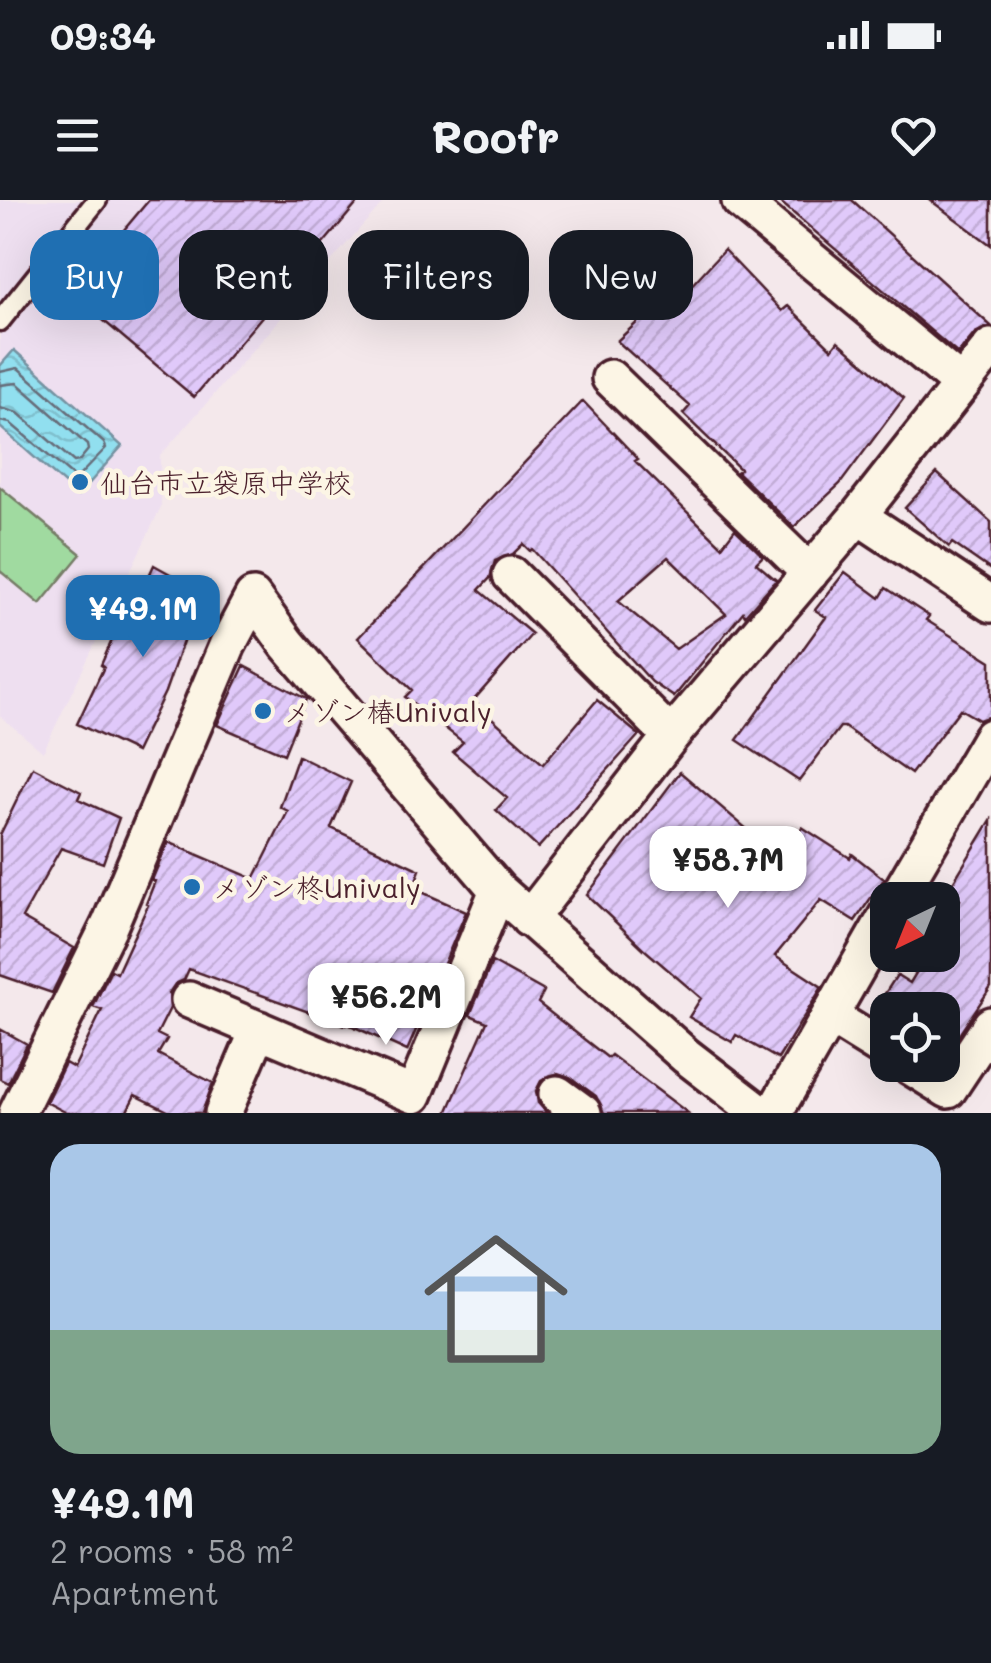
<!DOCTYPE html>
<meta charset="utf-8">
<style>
:root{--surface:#171b24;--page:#20242c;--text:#f1f3f6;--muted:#9ea1a6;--accent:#1f6fb2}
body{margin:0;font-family:Mali,"Klee One",sans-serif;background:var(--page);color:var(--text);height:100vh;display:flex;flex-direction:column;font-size:38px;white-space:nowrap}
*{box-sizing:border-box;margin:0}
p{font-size:32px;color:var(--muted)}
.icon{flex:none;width:55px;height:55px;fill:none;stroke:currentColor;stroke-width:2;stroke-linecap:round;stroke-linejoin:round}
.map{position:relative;height:913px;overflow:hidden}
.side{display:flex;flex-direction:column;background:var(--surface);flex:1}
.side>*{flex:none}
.guide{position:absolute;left:30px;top:30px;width:932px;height:90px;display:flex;gap:20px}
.needle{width:65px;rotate:223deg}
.fabs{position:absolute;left:870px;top:682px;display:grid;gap:20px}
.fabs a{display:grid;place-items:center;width:90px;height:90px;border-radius:20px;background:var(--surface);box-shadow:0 10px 40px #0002;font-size:50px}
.price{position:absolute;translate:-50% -85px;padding:0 22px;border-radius:20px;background:#fff;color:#222;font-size:32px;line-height:65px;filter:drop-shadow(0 2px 5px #0008)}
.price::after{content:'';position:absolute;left:50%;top:60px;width:30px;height:22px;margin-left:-15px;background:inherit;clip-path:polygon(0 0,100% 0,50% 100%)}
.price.active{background:var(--accent);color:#fff}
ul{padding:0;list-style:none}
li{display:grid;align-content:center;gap:20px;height:530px;padding:0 50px}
li span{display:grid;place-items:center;height:310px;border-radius:30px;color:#555}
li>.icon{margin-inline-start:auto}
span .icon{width:180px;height:180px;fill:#fffc;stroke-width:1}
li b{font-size:42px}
.pill{padding:0 35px;border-radius:30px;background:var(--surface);box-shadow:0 10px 40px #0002;font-size:35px;line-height:90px}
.pill.active{background:var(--accent);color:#fff}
.status{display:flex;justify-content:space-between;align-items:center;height:70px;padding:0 50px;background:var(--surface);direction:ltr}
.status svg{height:28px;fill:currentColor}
header{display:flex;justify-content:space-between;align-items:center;height:130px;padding:0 50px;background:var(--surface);font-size:45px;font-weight:700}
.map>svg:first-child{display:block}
.built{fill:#eedff0}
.grass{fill:#a0daa0;stroke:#757c66;stroke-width:2.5}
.water{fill:url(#water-waves);stroke:#7592a1;stroke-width:2.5}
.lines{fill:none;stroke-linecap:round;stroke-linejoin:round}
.shore{stroke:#666c79;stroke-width:2.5}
.building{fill:url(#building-hatch);stroke:#4a1f2b;stroke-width:2.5;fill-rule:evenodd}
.service-casing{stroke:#4a1f2b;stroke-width:25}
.minor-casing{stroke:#4a1f2b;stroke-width:42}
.service{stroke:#fcf5e5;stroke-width:18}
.minor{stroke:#fcf5e5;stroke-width:35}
.poi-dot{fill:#1f6fb2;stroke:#fcf5e5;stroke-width:4}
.labels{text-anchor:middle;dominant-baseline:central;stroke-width:9;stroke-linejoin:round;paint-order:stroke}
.poi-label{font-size:28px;fill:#4a1f2b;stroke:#fcf5e5;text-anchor:start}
</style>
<div class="status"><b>09:34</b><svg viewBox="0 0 49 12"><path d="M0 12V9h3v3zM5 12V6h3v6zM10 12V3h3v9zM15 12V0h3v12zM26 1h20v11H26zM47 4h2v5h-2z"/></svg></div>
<header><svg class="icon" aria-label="menu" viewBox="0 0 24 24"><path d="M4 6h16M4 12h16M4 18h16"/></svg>Roofr<svg class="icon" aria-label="heart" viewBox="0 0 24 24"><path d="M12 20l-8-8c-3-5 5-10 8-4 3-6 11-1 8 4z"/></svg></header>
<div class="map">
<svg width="991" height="913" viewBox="0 0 991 913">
<defs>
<pattern id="water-waves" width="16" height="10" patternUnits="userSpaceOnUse" patternTransform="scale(2.5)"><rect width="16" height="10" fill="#91dfef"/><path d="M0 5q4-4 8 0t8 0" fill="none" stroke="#7fbfcd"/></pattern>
<pattern id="building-hatch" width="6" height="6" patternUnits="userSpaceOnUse" patternTransform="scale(2.5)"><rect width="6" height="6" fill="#e0c9fa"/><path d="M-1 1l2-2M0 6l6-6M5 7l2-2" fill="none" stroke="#c2acd6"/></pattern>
</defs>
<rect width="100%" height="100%" fill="#f4e8eb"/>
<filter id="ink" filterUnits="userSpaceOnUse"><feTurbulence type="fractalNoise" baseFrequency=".01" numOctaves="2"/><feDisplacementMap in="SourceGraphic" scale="20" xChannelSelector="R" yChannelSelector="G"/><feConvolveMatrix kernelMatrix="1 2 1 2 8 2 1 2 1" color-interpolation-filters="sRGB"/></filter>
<g filter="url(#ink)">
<path class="built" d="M0,0H385L160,256L161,307L43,552L0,516Z"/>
<path class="grass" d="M0,287L81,354L40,404L0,371Z"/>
<path class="water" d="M14,150L122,246L78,296L0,227V166Z"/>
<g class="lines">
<path class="shore" d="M0,172L18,168L104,243L106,248L76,279L10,223L0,221
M0,185L17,183L87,245L88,250L79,261L74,262L18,213L0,208"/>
</g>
<path class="building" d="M149,0H360L194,197L71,93Z
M778,0H852L991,126L975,133L958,154Z
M930,0H991V45Z
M724,50L782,111L788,106L832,149L838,141L904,198L840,284L794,327L737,272L740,269L683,214L690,206L617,141L655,106L664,115Z
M583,201L638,259L635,261L722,346L735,329L763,356L756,363L776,380L745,415L743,412L674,497L652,482L532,349L530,351L523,344L513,354L495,361L490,378L479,390L532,434L473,501L543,564L597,500L639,535L538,648L496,610L507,598L453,552L463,542L405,497L412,490L358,438ZM668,357L726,414L676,449L618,401Z
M937,273L991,322V370L952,343L949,347L905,308Z
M154,365L210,396L194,433L187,430L165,492L136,552L77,524L104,467L101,465L116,431L122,434Z
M845,372L880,398L886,388L929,416L926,420L991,461V516L979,520L960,509L911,574L844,527H840L799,581L737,540L826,417L815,410Z
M244,466L306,499L284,554L217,525Z
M298,556L351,582L331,628L420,670L413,688L466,712L407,851L346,823L345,825L189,769L184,780L175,784L169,793L170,808L157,834L167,839L158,854L213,883L202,913H172L135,895L126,913H67L46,902L65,863L74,868L102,810L93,807L111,770L117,773L148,705L146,704L155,681L152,680L168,642L254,679L288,611L280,607Z
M33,567L81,592L78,599L119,618L103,663L61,648L22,718L74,748L52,793L0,775V635Z
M680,572L783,660L802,627L850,658L852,654L884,679L855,721L821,700L775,756L822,787L778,859L736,835L732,842L689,817L701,798L645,750L587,695Z
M991,620V787L944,857L942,810H888V825L871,815L897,775L910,783L927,755H942V729L960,700L947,692Z
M492,762L544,791L538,803L608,858L611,855L688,913H604L596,896L570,877L558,873L541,881L536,891L538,903L547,913H447L487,822L470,815Z
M0,829L27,844L8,883L0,879Z"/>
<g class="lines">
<g class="service-casing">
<path id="service" d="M0,121L97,0"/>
</g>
<g class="minor-casing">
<path id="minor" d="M740,1L961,184
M610,178L810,373
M858,316L991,404
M511,375L671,536
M896,700L991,537
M529,719L671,536L858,316L991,147
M189,800L414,895L498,690
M830,816L888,852
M908,865L948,890L991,825
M557,894L583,913
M17,913L110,724L227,446L253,397L287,444L498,690L686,856L760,913
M223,913L259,829
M774,913L888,714"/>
</g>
<use href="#service" class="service"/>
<use href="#minor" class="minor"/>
</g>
</g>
<g class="poi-dot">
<circle cx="80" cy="282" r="10"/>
<circle cx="263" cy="511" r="10"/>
<circle cx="192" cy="687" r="10"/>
</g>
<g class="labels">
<g class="poi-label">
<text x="100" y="282">仙台市立袋原中学校</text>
<text x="283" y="511">メゾン椿Univaly</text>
<text x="212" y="687">メゾン柊Univaly</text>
</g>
</g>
</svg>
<div class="fabs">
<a><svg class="needle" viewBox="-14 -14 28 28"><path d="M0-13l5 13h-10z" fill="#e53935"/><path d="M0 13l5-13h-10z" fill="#9ea1a6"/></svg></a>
<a><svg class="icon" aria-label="locate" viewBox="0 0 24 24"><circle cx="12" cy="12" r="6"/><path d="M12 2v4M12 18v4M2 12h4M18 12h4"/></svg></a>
</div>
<b class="price active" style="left:143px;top:460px">¥49.1M</b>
<b class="price" style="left:728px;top:711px">¥58.7M</b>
<b class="price" style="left:386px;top:848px">¥56.2M</b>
<div class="guide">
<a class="pill active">Buy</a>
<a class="pill">Rent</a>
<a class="pill">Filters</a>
<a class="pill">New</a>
</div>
</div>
<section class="side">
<ul>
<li><span style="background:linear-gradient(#a9c7e8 60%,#7fa58c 0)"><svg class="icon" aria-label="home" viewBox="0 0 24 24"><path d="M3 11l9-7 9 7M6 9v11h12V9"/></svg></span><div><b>¥49.1M</b><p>2 rooms · 58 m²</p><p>Apartment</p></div></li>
</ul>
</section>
